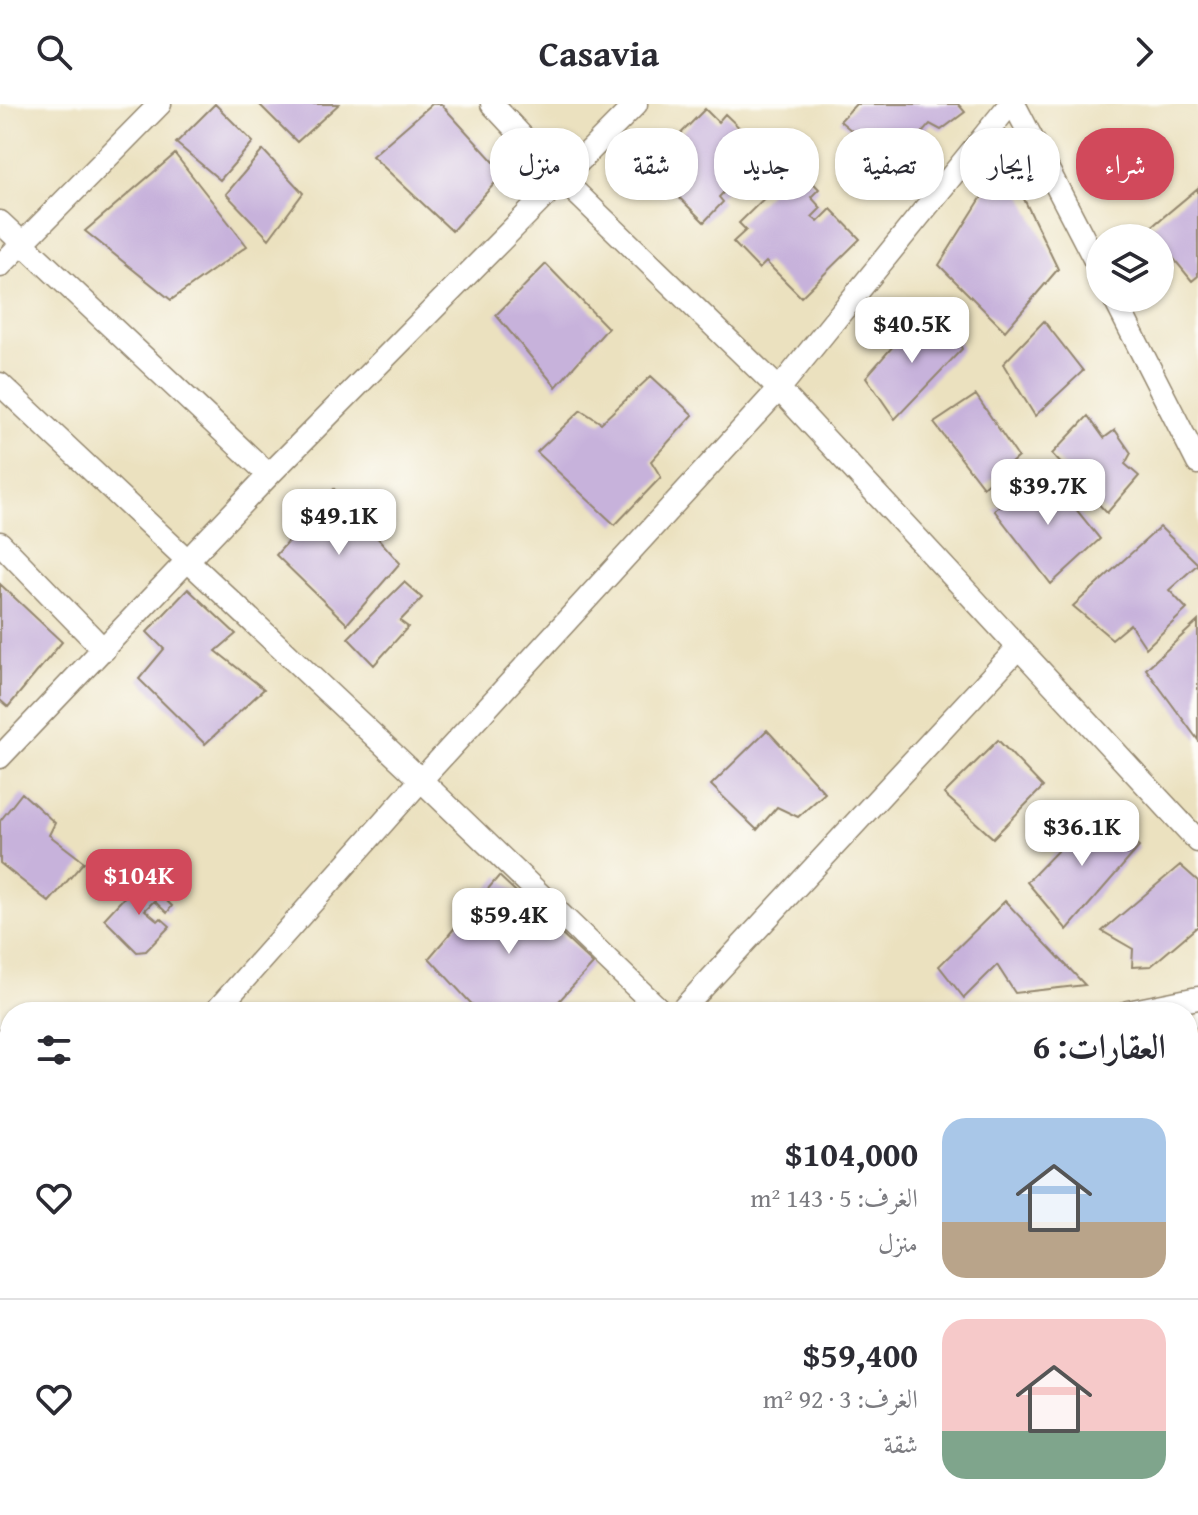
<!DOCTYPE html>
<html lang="ar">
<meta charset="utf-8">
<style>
:root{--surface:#fff;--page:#f2f2f3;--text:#2b2b33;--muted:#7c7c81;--line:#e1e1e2;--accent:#d1495b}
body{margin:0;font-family:"Gentium Book Plus",Amiri,serif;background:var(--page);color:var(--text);direction:rtl;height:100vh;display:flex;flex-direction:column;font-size:30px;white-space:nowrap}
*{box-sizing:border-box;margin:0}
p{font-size:26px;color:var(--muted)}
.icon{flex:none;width:44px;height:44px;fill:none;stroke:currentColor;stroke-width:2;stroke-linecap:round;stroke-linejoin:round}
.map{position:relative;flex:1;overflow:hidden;direction:ltr}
.drawer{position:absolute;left:0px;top:898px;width:1198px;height:514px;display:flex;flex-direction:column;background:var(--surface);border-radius:32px 32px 0 0;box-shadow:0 2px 6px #0004;direction:rtl}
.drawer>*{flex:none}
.banner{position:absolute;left:24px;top:24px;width:1150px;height:72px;direction:rtl;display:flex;gap:16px}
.buttons{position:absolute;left:1086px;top:120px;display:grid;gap:16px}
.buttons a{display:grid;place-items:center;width:88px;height:88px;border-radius:50%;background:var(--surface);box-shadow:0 2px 6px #0004;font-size:40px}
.price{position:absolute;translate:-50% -68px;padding:0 18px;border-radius:16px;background:#fff;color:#222;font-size:26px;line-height:52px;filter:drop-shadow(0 2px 4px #0008)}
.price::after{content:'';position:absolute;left:50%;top:48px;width:24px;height:18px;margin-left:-12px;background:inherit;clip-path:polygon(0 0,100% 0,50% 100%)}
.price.current{background:var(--accent);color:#fff}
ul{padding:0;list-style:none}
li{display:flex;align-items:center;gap:24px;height:200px;padding:0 32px}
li+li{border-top:2px solid var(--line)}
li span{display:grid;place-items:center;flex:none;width:224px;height:160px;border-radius:24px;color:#555}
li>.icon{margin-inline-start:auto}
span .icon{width:96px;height:96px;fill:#fffc;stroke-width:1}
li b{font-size:34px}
h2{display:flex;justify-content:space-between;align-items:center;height:96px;padding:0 32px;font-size:34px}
.tag{padding:0 28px;border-radius:32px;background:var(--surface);box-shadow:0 2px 6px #0004;font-size:28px;line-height:72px}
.tag.current{background:var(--accent);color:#fff}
header{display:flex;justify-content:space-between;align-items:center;height:104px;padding:0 32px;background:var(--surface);font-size:36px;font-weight:600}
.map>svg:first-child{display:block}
.building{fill:#c7b2db}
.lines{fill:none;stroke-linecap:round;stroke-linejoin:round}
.minor-casing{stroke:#93866e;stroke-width:25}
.trunk-casing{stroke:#93866e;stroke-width:39}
.minor{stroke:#fff;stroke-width:22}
.trunk{stroke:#f9bc8a;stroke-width:36}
</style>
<header><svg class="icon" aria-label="forward" viewBox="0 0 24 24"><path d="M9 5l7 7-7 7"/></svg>Casavia<svg class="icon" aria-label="search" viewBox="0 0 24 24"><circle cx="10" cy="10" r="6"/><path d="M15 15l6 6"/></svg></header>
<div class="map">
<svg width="1198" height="1411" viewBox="0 0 1198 1411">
<rect width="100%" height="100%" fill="#fdfcf7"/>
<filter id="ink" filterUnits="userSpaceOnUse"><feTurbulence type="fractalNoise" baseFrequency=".0125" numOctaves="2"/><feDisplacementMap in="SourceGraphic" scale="16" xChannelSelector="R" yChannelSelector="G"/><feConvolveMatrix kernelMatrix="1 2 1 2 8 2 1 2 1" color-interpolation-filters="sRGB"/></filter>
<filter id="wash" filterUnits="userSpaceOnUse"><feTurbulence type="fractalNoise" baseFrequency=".006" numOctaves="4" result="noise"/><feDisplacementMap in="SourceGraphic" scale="32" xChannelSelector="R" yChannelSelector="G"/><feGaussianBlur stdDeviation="1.8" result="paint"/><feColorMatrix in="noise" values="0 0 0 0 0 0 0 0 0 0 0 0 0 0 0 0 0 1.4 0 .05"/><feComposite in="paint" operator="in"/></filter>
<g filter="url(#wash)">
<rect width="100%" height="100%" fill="#ebe1bf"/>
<g id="blocks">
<path class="building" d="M215,0L253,38L220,76L176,39Z
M259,0H339L297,38Z
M432,0H441L504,69L452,127L372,52Z
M856,0H958L965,8L941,26L930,20L893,61L840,17Z
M705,5L718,18L725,10L745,29L739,36L757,54L719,93L723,98L704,118L648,63Z
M263,46L303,89L269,135L226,90Z
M175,50L247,142L171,196L85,127Z
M1005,56L1058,165L1005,227L939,161Z
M801,66L819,85L811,93L821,104L812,113L818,118L831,105L860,135L801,193L766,158L759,165L733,138L746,126L739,119L789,70L794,72Z
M1198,84V172L1192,177L1160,138V134H1156L1149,125Z
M546,160L608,224L556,283L496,211Z
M921,210L941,231L955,228L962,245L895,315L866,273Z
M1044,217L1083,267L1035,312L1003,260Z
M651,272L693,311L651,357L661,373L615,421L537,348L581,306L601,319Z
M976,291L1018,353L983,383L934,319Z
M1088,312L1104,334L1115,326L1131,349L1125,360L1139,372L1107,409L1052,350Z
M1047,369L1100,435L1051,480L994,406Z
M334,385L400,459L347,520L276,451Z
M1160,423L1198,460L1169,486L1187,505L1146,544L1130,520L1112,535L1073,502Z
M404,478L422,494L400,517L408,523L374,561L348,534Z
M0,480L62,538L8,603L0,596Z
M188,485L236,530L216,547L264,585L205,640L139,575L164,545L147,528Z
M1198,517V636L1146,565Z
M767,626L825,689L798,713L777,703L757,726L711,681Z
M998,636L1043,683L993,734L944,690Z
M22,689L55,719L49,731L84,758L49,798L0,759V717Z
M1096,707L1139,743L1067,826L1027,778Z
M1180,761L1198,777V822L1151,862L1132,863L1133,845L1102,827Z
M499,772L593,860L549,908H479L429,854Z
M142,774L172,802L167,809L154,797L145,806L158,817L161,814L170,822L146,847L137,848L104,815Z
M1005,797L1085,881L1015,889L997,861L964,894L939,862Z
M1188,1215H1198V1309H1188Z
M1188,1318H1198V1411H1157V1402H1188Z
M97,1402H177L178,1411H97Z
M1041,1402H1113V1411H1042Z
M842,1404L841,1411H697L698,1406Z"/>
</g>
</g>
<g filter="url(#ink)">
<use href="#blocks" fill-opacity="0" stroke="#93866e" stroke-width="2"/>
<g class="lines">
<g class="minor-casing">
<path id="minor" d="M492,0L561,74L779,285L1198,737
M1014,0L1100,166
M0,118L269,371
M0,162L160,0
M1114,194L1198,359
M0,280L421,676L662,908
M0,439L104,546
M0,653L269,371L636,0
M215,908L421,676L779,285L1010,0
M680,908L1017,545
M1128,908L1198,894
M0,937L10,945
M1188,1041L1198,1039
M0,1286L10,1285
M54,1402V1411
M259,1402V1411
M659,1402V1411
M994,1402V1411"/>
</g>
<g class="trunk-casing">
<path id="trunk" d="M1188,945L1198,942
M1188,981L1198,979
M0,1170L10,1169
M0,1210L10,1209"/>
</g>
<use href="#minor" class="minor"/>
<use href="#trunk" class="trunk"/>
</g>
</g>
</svg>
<div class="buttons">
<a><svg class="icon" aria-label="layers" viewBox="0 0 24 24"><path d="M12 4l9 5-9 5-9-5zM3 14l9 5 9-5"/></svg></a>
</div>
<b class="price" style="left:912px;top:261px">$40.5K</b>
<b class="price" style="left:1048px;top:423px">$39.7K</b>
<b class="price" style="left:339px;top:453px">$49.1K</b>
<b class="price" style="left:1082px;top:764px">$36.1K</b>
<b class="price current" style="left:139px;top:813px">$104K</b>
<b class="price" style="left:509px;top:852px">$59.4K</b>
<div class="banner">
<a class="tag current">شراء</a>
<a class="tag">إيجار</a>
<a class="tag">تصفية</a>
<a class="tag">جديد</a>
<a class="tag">شقة</a>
<a class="tag">منزل</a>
</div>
<section class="drawer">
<h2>العقارات: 6<svg class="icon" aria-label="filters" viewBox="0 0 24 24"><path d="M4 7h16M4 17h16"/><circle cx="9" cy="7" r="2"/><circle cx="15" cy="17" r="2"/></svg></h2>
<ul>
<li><span style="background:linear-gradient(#a9c7e8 65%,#b9a48a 0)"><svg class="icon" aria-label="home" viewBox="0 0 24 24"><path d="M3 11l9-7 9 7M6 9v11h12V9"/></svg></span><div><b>$104,000</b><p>الغرف: 5 · 143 m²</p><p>منزل</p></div><svg class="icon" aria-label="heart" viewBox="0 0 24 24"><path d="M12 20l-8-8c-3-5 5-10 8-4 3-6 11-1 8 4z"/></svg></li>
<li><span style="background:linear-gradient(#f6c9c9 70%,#7fa58c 0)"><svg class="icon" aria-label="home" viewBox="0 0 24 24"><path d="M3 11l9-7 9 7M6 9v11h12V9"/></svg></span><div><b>$59,400</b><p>الغرف: 3 · 92 m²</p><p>شقة</p></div><svg class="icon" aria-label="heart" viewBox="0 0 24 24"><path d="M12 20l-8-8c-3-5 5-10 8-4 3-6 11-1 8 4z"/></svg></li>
</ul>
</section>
</div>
